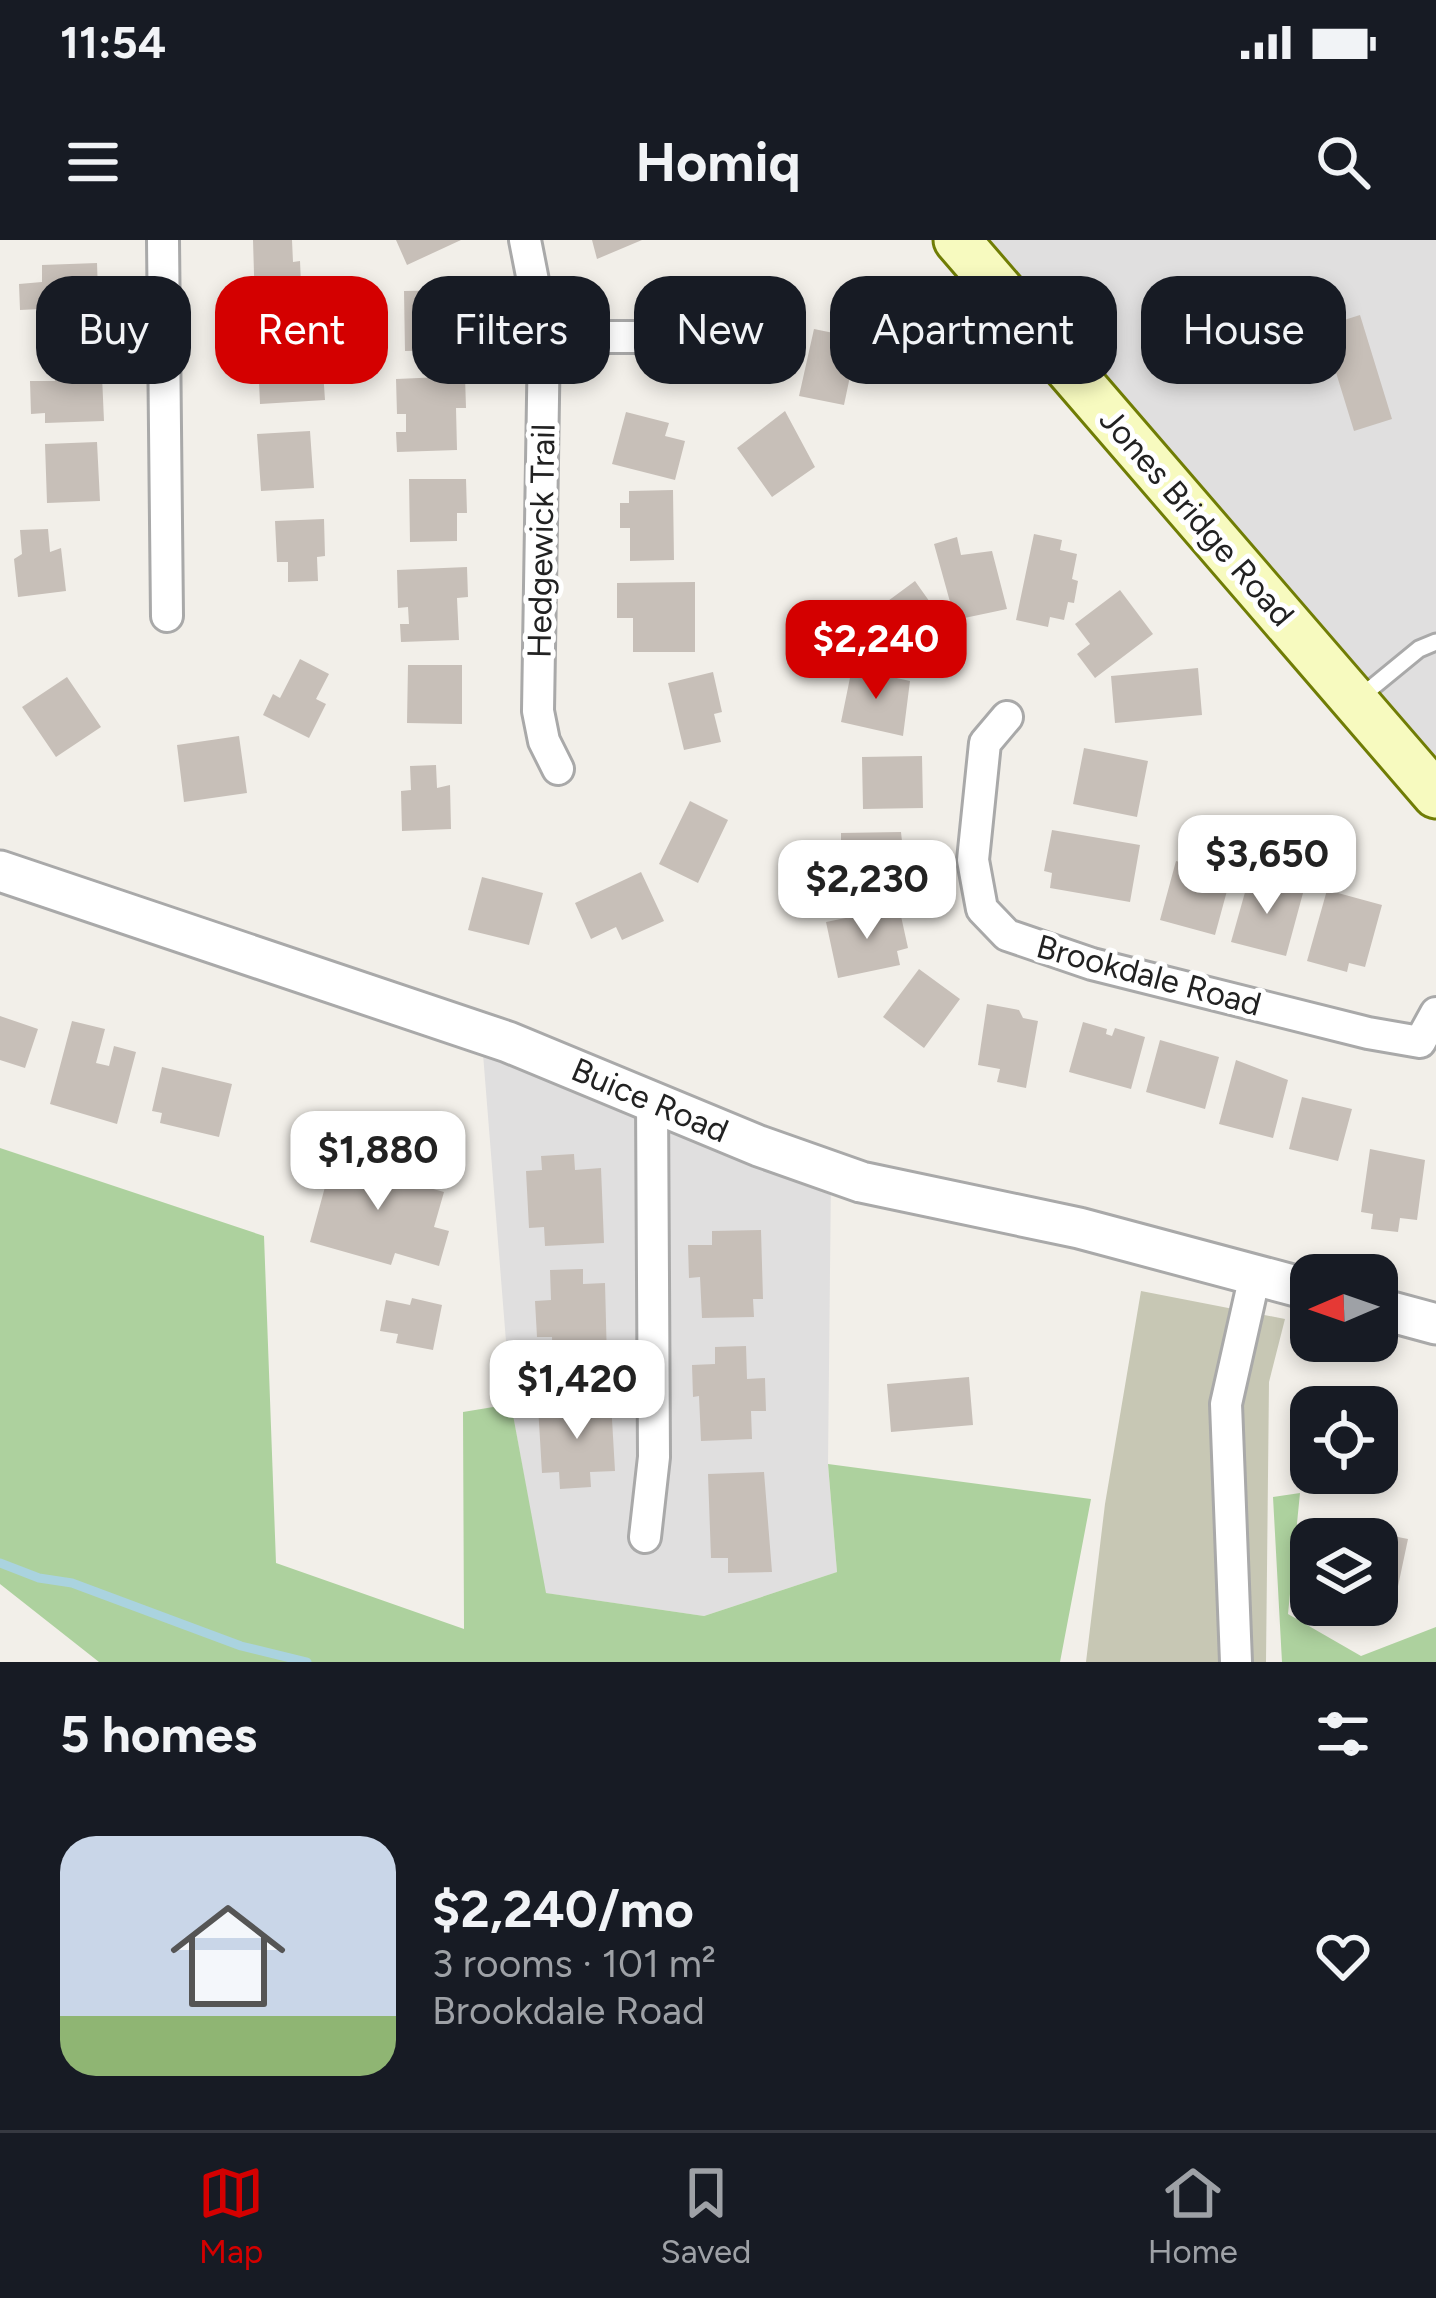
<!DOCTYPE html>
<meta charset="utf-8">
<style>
:root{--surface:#171b24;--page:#20242c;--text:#f1f3f6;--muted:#9ea1a6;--line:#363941;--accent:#d40000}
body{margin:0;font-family:Figtree,sans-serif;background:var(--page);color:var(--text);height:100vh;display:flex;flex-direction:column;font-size:45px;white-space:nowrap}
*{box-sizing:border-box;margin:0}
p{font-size:39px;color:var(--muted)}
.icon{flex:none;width:66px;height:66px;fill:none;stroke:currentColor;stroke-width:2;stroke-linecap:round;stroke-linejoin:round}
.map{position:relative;height:1422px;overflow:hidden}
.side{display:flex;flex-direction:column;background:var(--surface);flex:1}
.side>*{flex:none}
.guide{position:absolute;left:36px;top:36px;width:1365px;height:108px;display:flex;gap:24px}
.needle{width:78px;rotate:268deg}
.buttons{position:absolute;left:1290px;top:1014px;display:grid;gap:24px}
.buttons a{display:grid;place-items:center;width:108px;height:108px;border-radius:24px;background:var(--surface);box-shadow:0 6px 18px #0003;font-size:60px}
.price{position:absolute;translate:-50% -102px;padding:0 27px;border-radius:24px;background:#fff;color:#222;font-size:39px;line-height:78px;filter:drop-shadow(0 3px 6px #0008)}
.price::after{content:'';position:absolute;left:50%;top:72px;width:36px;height:27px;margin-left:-18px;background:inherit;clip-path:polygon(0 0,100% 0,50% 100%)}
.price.on{background:var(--accent);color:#fff}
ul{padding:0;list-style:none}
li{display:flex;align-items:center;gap:36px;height:300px;padding:0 60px}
li span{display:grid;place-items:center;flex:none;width:336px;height:240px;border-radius:36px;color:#555}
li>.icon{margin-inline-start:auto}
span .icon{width:144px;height:144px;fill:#fffc;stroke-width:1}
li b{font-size:51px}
h2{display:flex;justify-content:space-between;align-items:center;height:144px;padding:0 60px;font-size:51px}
.tag{padding:0 42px;border-radius:36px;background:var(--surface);box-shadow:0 6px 18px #0003;font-size:42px;line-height:108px}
.tag.on{background:var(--accent);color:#fff}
.status{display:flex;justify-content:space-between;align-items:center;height:84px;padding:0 60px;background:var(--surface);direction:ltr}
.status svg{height:33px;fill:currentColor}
header{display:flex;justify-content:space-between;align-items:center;height:156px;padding:0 60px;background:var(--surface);font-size:54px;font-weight:700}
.dock{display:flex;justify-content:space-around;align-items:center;height:168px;border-top:3px solid var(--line);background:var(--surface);font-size:33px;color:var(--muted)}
.dock a{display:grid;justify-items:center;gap:6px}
.dock .on{color:var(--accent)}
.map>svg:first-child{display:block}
.residential{fill:#e0dfdf}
.construction{fill:#c7c7b4}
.forest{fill:#add19e}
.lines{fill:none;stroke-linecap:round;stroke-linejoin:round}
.stream{stroke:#aad3df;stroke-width:9}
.building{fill:#c7bfb8}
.service-casing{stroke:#a9a9a9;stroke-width:21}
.minor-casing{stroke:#a9a9a9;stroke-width:36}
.tertiary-casing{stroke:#a9a9a9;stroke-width:45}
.secondary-casing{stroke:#707d05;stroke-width:51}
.service{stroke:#fff;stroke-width:15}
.minor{stroke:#fff;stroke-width:30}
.tertiary{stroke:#fff;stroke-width:39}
.secondary{stroke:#f7fabf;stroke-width:45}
.labels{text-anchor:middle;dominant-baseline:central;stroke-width:10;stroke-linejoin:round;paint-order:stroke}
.street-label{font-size:33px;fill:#222;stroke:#fff}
</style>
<div class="status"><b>11:54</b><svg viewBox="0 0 49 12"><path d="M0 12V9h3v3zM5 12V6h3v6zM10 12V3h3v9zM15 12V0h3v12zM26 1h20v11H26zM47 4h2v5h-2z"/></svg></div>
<header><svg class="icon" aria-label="menu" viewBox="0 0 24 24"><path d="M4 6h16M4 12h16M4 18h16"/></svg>Homiq<svg class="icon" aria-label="search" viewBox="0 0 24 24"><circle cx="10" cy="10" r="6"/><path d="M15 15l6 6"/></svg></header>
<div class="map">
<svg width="1436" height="1422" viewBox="0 0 1436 1422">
<rect width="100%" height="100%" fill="#f2efe9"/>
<path class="residential" d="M942,0H1436V542Z
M483,814L819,927L831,935L828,1224L837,1332L704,1376L545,1353L511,1164Z"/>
<path class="construction" d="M1141,1051L1285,1079L1269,1142L1266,1422H1086L1105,1264Z"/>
<path class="forest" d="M0,908L264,996L276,1323L464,1389L463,1172L511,1164L546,1353L704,1376L837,1332L828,1224L1091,1259L1060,1422H99L0,1344Z
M1300,1253L1288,1374L1361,1416L1436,1387V1422H1282L1273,1257Z"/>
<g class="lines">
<path class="stream" d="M0,1323L39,1338L72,1343L241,1406L307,1422"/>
</g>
<path class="building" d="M253,0H292L293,22L300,21L302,66L255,67Z
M396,0H461L407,25Z
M592,0H642L597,19Z
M97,23L98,52H88L89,86L41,88L40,69L20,70L19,44L42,42V25Z
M461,50L462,110L405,111L404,51Z
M1360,75L1392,179L1354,191L1322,87Z
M320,87L325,160L260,164L259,142L272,141V133L265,134L264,118H255L253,91Z
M814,89L858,98L844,165L799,156Z
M93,110L94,136H102L104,181L45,183V173L31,174L30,141H55L54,112Z
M465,136L466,168H456L457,210L397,212L396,192H406V174H397L396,139Z
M785,171L815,227L772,257L737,208Z
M626,172L669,183L665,196L685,201L675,240L612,224Z
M310,191L314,248L261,251L257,194Z
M97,202L100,261L47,263L45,204Z
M409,239H466L467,273H457V301L410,302Z
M673,250L674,320L630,321V288H620V263H629V251Z
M324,279L325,316L317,317L318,341L288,342V322H277L275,281Z
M48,289L50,312L61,308L66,351L18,357L14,319L22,314L20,290Z
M1034,294L1062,300L1060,310L1077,314L1072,339L1078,341L1074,363L1068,362L1064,380L1050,377L1048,387L1016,380Z
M957,297L961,315L992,311L1007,369L955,380L934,304Z
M467,327L468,357L457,358L459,400L401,402L400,384H409L408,367L398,368L397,330Z
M915,341L949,389L904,423L869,375Z
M695,342V412H633V378H617V343Z
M1120,350L1153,394L1095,438L1077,414L1090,404L1075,384Z
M300,419L329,434L316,459L326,464L309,498L263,475L273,454L280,458Z
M408,425H462V484L407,483Z
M852,428L910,441L903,496L841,482Z
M1198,428L1202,475L1115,483L1111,436Z
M713,432L722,472L714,474L721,502L684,510L668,443Z
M67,437L101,487L56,517L22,467Z
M239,496L247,553L184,562L177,505Z
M1084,508L1148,521L1137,577L1073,564Z
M922,516L923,568L863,569L862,517Z
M436,525L437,548L450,545L451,589L402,591L401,551L411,550L410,526Z
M690,561L728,580L698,643L659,624Z
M1052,590L1140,605L1130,662L1050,648L1052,633L1044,631Z
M901,592L907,648L827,649V610H841V593Z
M1176,621L1231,636L1215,695L1160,680Z
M641,632L664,681L622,700L616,687L591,699L575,663Z
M482,637L543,653L529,705L468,690Z
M1249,638L1303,653L1286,716L1231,702Z
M1327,650L1382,665L1365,727L1349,723L1347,732L1307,721Z
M899,667L908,708L897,711L900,725L838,738L826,682Z
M919,729L960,759L924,808L883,777Z
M987,764L1019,770L1023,778L1038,781L1026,848L997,842L1000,829L978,825Z
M0,776L38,789L25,828L0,820Z
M72,781L105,789L96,823L109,826L114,806L136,812L117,884L50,864Z
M1083,782L1107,789L1106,794L1112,796L1115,788L1145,797L1131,849L1069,832Z
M1160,800L1219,817L1205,869L1146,852Z
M1236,820L1288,840L1273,898L1219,884Z
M162,827L232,844L219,897L160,883L162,873L152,871Z
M1302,857L1352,869L1338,921L1289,909Z
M367,908L395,916L390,937L444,952L434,987L449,991L439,1026L395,1013L391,1025L310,1002L334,914L364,923Z
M1370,909L1425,920L1417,980L1400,978L1398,992L1371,989L1373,974L1361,972Z
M574,914L575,930L601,928L604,1003L545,1006L544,987L529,988L526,931L542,930L541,916Z
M761,990L763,1059H753L754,1077L702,1078L700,1037L689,1038L688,1005H712V991Z
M583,1029V1044L605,1043L607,1121L553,1122L552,1097H537L535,1061L551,1060L550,1030Z
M412,1058L442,1065L433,1110L396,1103L398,1094L380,1091L386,1060L410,1065Z
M746,1106L747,1139L765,1138L766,1171H751L752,1199L701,1201L699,1156L693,1157L692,1125L715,1124V1107Z
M969,1137L973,1185L891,1192L887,1144Z
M611,1162L615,1231L590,1232L591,1247L560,1249L559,1232L542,1233L538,1166Z
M764,1232L772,1332L728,1333V1318H711L708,1234Z
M1317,1281L1340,1286L1338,1299H1313Z
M1363,1290L1408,1299L1397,1351L1377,1346V1299H1361Z"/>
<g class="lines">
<g class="service-casing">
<path id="service" d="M1358,459L1419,409L1436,402"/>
</g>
<g class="minor-casing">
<path id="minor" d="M163,0L167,376
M525,0L544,97L538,471L544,501L558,529
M544,97H712
M1007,477L985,503L973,620L982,669L1007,695L1092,724L1368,793L1420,802L1436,773
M645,1297L654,1217L652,860
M1236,1422L1226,1164L1255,1035"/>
</g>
<g class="tertiary-casing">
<path id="tertiary" d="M0,631L508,802L759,906L861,942L1079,988L1311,1050
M1377,1068L1436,1084"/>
</g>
<g class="secondary-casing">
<path id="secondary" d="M957,0L1436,555"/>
</g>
<use href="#service" class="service"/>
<use href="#minor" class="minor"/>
<use href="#tertiary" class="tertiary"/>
<use href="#secondary" class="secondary"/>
</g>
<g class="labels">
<g class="street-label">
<text transform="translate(1197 277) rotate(49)">Jones Bridge Road</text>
<text transform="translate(541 301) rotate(-89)">Hedgewick Trail</text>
<text transform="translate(1149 735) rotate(15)">Brookdale Road</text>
<text transform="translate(650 860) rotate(23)">Buice Road</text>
</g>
</g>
</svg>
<div class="buttons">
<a><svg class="needle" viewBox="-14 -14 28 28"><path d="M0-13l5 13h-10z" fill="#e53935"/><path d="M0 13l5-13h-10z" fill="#9ea1a6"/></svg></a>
<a><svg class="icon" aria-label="locate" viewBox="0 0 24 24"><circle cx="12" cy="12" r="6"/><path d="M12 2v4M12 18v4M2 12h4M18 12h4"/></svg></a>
<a><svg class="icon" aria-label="layers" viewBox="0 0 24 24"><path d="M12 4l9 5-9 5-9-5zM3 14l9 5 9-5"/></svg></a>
</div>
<b class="price on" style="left:876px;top:462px">$2,240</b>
<b class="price" style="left:1267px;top:677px">$3,650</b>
<b class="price" style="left:867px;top:702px">$2,230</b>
<b class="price" style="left:378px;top:973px">$1,880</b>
<b class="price" style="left:577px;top:1202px">$1,420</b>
<div class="guide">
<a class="tag">Buy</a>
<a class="tag on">Rent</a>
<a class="tag">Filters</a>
<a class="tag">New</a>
<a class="tag">Apartment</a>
<a class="tag">House</a>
</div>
</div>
<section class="side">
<h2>5 homes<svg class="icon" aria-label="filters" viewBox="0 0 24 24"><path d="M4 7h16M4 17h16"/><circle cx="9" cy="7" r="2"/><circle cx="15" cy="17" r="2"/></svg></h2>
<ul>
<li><span style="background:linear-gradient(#c9d6e8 75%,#8fb573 0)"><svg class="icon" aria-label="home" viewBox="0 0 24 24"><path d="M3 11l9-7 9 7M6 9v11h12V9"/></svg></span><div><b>$2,240/mo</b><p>3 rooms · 101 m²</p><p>Brookdale Road</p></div><svg class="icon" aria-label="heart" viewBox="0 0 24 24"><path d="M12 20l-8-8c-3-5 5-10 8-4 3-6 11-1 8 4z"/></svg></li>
</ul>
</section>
<nav class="dock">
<a class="on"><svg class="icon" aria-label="map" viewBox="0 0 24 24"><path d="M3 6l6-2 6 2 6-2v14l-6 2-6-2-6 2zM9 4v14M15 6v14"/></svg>Map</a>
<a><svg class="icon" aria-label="saved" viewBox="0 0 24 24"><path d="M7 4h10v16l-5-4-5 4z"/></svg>Saved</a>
<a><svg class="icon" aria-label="home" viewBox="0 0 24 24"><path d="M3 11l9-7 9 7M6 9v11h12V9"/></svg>Home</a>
</nav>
